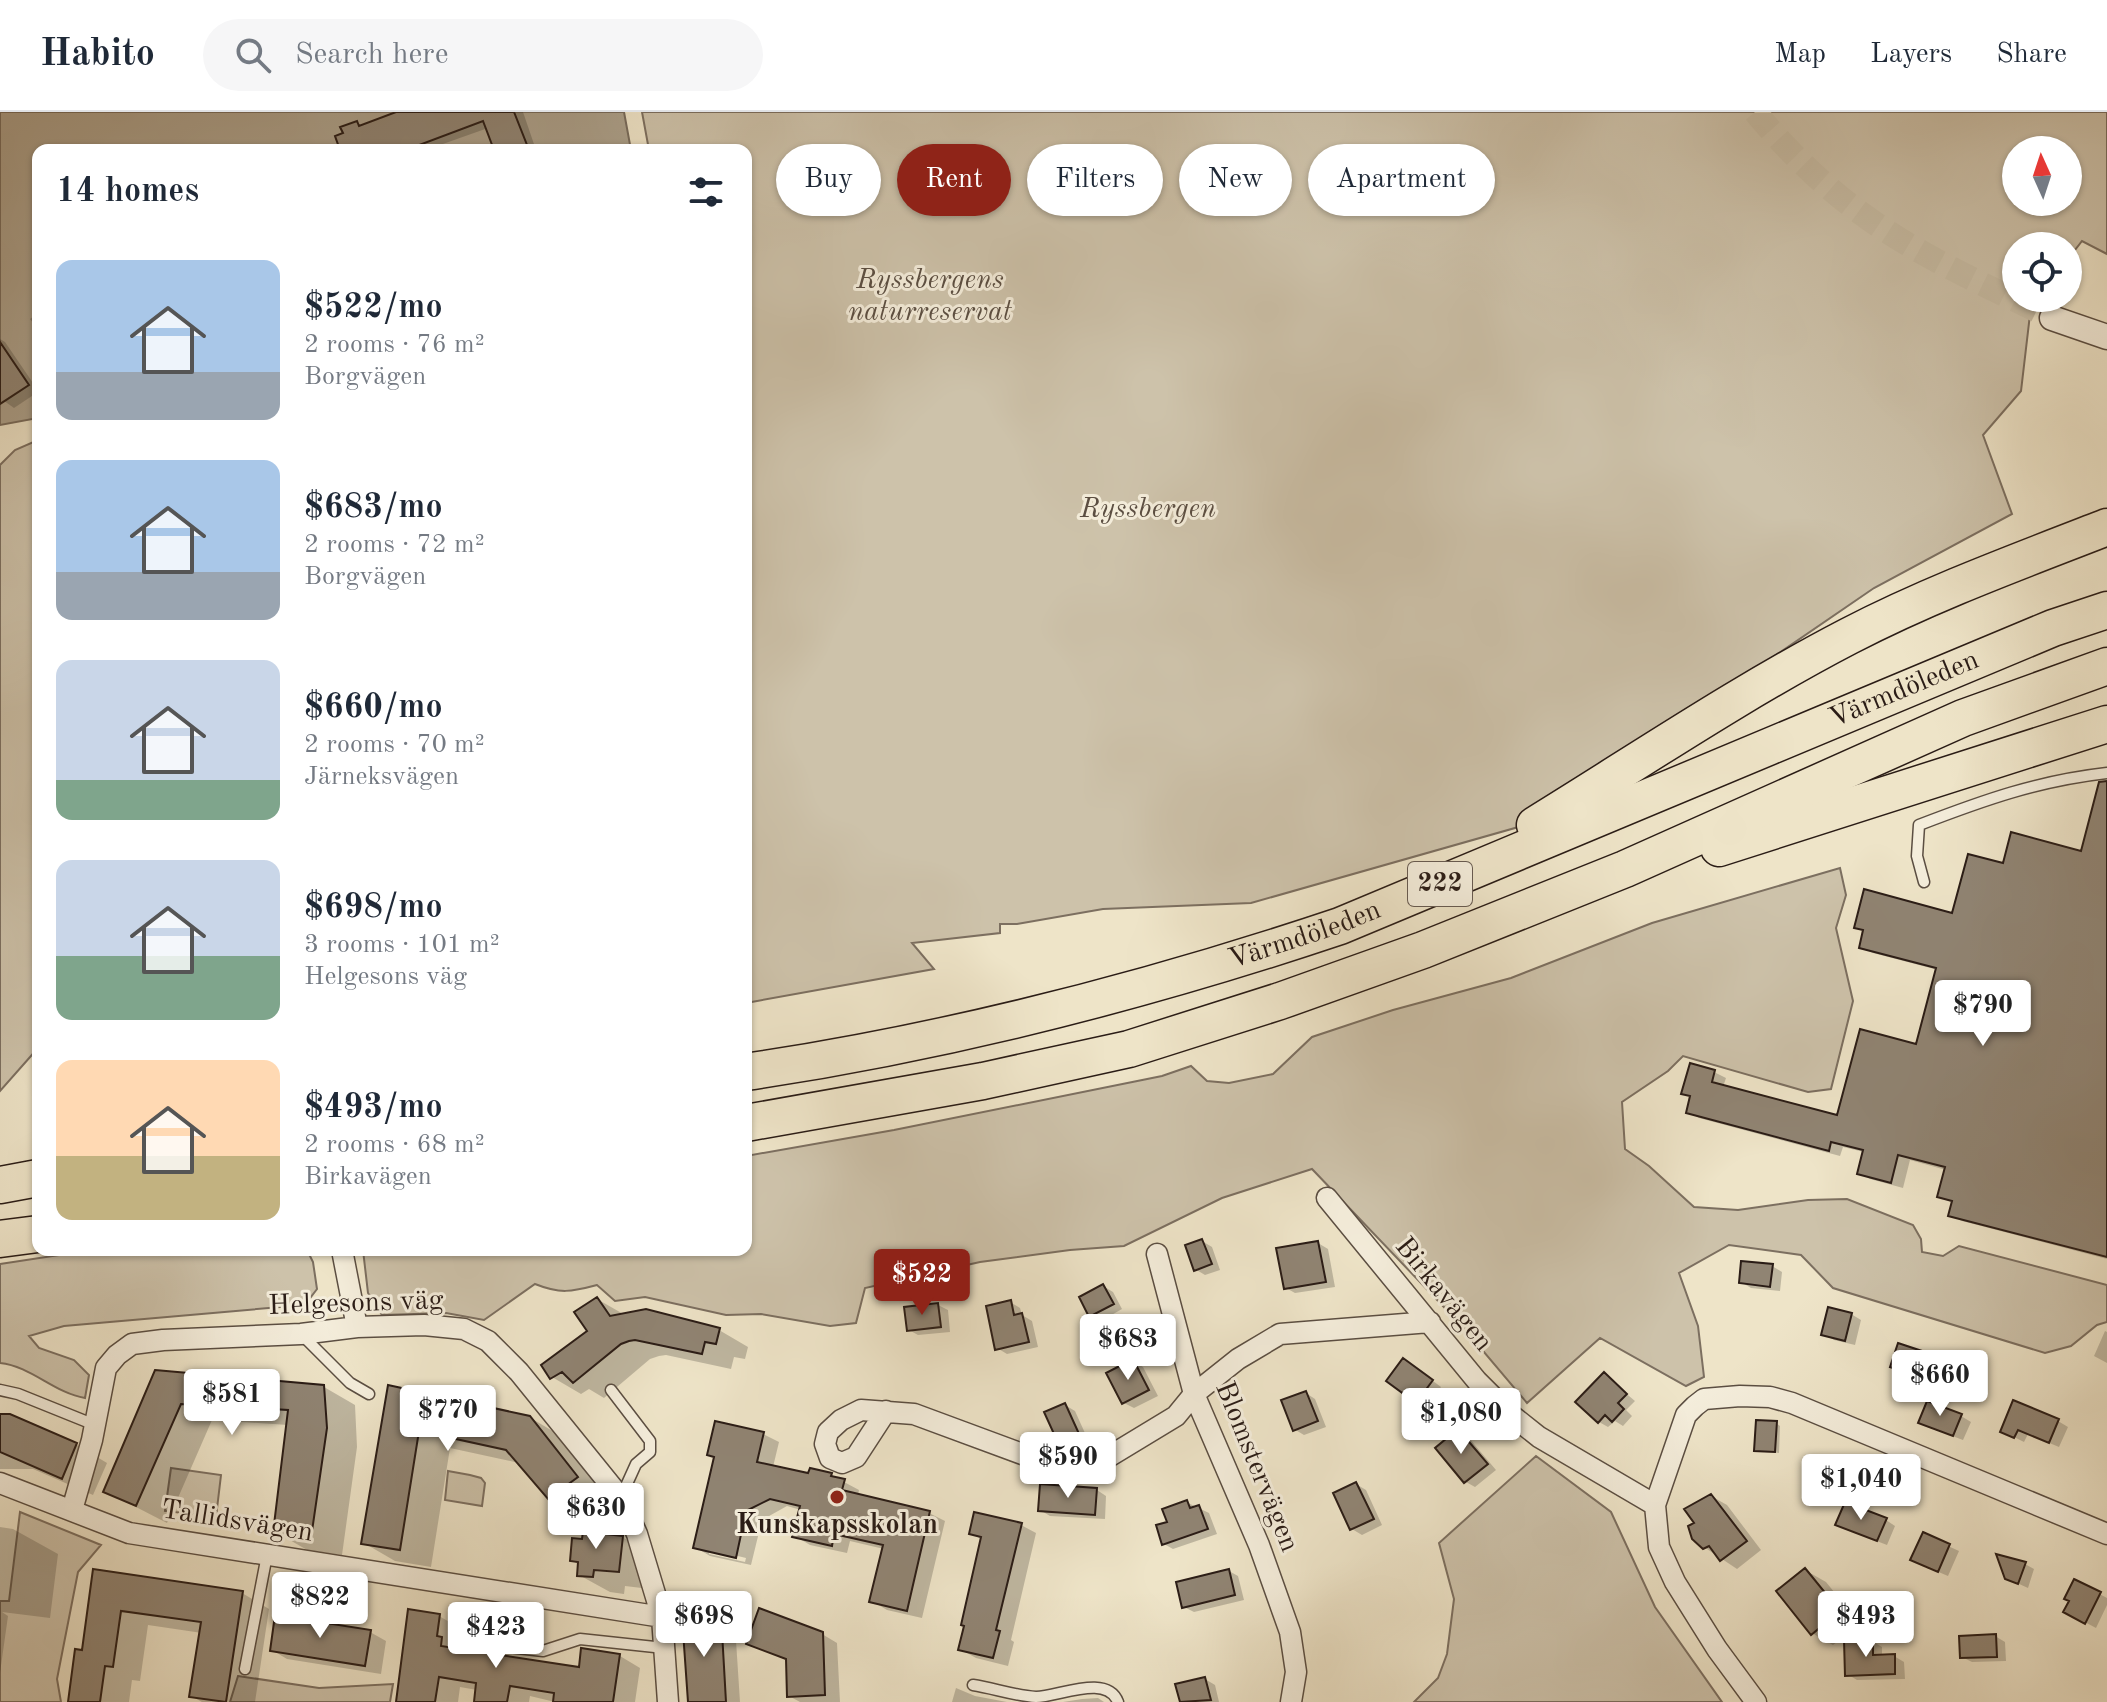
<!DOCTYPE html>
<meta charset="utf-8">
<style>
:root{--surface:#fff;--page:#f6f6f7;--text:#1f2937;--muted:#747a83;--line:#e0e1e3;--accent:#8f2418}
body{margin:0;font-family:"Old Standard TT",serif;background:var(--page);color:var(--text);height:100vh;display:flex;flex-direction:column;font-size:30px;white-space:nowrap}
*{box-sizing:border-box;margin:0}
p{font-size:26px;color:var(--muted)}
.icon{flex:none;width:44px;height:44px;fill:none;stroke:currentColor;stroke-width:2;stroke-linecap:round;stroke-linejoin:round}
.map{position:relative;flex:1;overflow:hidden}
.drawer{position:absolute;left:32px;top:32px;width:720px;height:1112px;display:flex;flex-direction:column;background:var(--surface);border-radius:16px;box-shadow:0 2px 6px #0004}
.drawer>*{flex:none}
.top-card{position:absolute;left:776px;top:32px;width:760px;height:72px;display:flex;gap:16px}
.needle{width:52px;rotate:357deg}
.tools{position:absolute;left:2002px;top:24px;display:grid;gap:16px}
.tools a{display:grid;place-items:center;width:80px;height:80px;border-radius:50%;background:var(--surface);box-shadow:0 2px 6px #0004;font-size:40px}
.price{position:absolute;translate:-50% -68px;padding:0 18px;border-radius:8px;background:#fff;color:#222;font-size:26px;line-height:52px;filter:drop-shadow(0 2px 4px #0008)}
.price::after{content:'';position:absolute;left:50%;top:48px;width:24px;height:18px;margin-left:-12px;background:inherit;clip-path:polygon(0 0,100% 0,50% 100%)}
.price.current{background:var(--accent);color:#fff}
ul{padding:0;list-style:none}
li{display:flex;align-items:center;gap:24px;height:200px;padding:0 24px}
li span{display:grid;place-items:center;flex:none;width:224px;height:160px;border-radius:16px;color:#555}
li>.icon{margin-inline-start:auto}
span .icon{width:96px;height:96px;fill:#fffc;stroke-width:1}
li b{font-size:34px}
h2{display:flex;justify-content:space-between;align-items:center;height:96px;padding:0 24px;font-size:34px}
.chip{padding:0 28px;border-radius:36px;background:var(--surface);box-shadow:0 2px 6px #0004;font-size:28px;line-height:72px}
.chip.current{background:var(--accent);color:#fff}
header{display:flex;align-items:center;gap:48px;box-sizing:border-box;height:112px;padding:0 40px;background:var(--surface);border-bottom:2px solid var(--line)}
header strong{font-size:38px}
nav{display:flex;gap:44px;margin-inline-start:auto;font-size:28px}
.search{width:560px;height:72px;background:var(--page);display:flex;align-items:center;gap:20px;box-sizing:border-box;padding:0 28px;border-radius:44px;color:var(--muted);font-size:30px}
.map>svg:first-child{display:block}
.green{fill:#cdc2aa;stroke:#7c6f60;stroke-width:2;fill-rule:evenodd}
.water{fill:#aba08b;stroke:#776b5c;stroke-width:2}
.shadow{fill:#0003;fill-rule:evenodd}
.building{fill:#908473;stroke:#2a1c16;stroke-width:2}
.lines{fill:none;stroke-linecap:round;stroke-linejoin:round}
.tertiary-tunnel{stroke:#c7bca4;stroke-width:24;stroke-dasharray:24 12;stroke-linecap:butt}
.service-casing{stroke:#5b4e42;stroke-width:13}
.minor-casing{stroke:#5b4e42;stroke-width:23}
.tertiary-casing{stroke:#5b4e42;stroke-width:27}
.motorway-casing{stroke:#2a1c16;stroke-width:39}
.service{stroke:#f4eddb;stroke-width:10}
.minor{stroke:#f4eddb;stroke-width:20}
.tertiary{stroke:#f4eddb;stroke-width:24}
.motorway{stroke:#eee4c8;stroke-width:36}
.poi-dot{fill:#8f2418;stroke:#f4eddb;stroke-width:3}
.labels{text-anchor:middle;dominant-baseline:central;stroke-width:6;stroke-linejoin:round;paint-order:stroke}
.shield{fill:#f4eddb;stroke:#675b51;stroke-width:2}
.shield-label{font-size:26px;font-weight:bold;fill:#2a1c16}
.park-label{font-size:28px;font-style:italic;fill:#5b4e42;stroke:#f4eddb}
.street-label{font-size:28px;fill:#2a1c16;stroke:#f4eddb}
.poi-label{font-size:28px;font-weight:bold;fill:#2a1c16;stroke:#f4eddb}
</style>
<header>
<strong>Habito</strong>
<div class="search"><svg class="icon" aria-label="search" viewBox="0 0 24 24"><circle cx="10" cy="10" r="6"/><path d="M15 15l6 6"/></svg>Search here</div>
<nav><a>Map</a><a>Layers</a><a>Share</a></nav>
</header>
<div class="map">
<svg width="2107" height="1590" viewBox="0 0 2107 1590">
<rect width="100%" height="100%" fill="#eee4c8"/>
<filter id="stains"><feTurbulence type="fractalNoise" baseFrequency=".0025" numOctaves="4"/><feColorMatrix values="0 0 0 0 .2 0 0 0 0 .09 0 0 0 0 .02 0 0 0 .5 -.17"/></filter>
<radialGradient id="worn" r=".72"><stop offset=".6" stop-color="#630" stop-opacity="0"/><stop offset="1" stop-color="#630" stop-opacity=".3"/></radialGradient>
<path class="green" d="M642,0H2107V142L2082,129L2068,147V134H2016V186H2037L2031,194L2021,279L1983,323L2012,402L1874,476L1529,712L1251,791L1103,797L1017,812H1000V821L912,831L934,857L746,891V38H649ZM2016,38H2068V90H2016Z
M38,328V936L0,979V353L15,338Z
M1840,756L1846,783L1836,816L1853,889L1831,977L1808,980L1683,944L1668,959L1622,990L1625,1037L1649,1054L1694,1095L1738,1098L1808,1088L1847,1087L1913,1113L1921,1127L1922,1140L1943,1144L1959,1134L2107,1173V1210L2097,1213L2071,1234L2045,1241L1833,1176L1801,1143L1729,1133L1679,1161L1698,1214L1704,1265L1686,1274L1600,1226L1527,1291L1462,1214L1312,1057L1222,1086L1124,1134L1070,1138L980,1150L865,1176L856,1211L830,1214L761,1202L726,1203L645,1185L615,1189L597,1173C571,1180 560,1182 535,1172L484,1208L446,1201L382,1203L368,1181L363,1138H746V1044L894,1018L1162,964L1191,954L1207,969L1229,971L1273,962L1312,925L1393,898L1511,866L1652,811Z
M92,1138H307L313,1150L317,1177L307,1190L292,1194L64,1214L29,1224L39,1236L74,1248L89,1263L85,1286C54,1281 31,1254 0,1251V1152Z
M1536,1344L1611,1400L1655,1495L1722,1590H1414L1438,1566L1447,1542L1454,1487L1439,1431Z
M171,1356L221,1363L216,1405L165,1399Z
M448,1359L470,1363L481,1366L485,1371L482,1394L445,1388Z
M20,1400L101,1433L78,1460L57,1567L61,1590H0V1489H9Z
M238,1564L319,1576L393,1572L390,1590H230Z"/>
<path class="water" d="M0,0H624L631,38H38V306L0,313Z"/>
<path class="shadow" d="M395,0H523L536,38H496L488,16L426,38H342L345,22L357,11L363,14Z
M38,201V217L30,207Z
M0,227L5,230L33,271L38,273V280L14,296L0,286Z
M2107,691V1147L1962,1109L1950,1103L1953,1091L1939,1084L1946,1058L1910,1048L1903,1076L1870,1067L1859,1061L1864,1040L1843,1035L1840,1044L1699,1006L1688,1000L1692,985L1684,981L1714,960L1726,966L1723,975L1838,1006L1918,934L1938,858L1873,841L1861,835L1865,820L1856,815L1954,803L2004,753L2082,741Z
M1202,1129L1212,1135L1220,1158L1205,1163L1195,1157Z
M1318,1131L1328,1137L1335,1175L1295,1181L1286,1176Z
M1772,1154L1782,1160L1780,1179L1751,1176L1741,1170Z
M1103,1174L1113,1180L1122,1197L1101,1209L1091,1203Z
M597,1187L625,1203L719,1218L748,1235L745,1247L734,1245L731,1257L666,1243L659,1244L650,1247L604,1286L589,1277L581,1282L552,1265L590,1220Z
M1010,1190L1020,1196L1022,1203L1032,1209L1038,1235L1007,1242L997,1236Z
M938,1193L948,1198L950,1220L918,1223L909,1218Z
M1851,1202L1861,1208L1855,1233L1834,1228L1824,1222Z
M2105,1219L2107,1220V1251L2094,1244Z
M1930,1243L1940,1249L1933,1270L1893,1254Z
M1133,1249L1143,1255L1158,1284L1134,1296L1124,1291Z
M1413,1254L1441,1275L1427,1295L1417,1289Z
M156,1260L324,1275L355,1293L357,1335L342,1443L307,1438L276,1420L288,1313L212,1308L167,1411L105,1379Z
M1604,1263L1635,1289L1626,1298L1632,1304L1623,1314L1615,1309L1608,1315L1599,1310Z
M389,1276L529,1305L561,1324L608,1384L580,1404L549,1386L519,1351L450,1336L431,1455L395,1449L364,1431Z
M1306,1281L1315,1287L1326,1315L1304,1323L1294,1317Z
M1065,1293L1075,1299L1089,1330L1070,1338L1060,1332Z
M0,1304H9L77,1333L107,1351L93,1383L33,1357H0Z
M1961,1304L1971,1310L1963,1328L1931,1316Z
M2058,1309L2068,1315L2059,1335L2028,1322L2024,1330L2002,1319Z
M1776,1311L1780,1314L1779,1341L1757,1338Z
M1459,1319L1468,1325L1496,1358L1475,1375L1466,1370Z
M763,1322L779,1330L773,1355L810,1364L831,1363L859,1378L858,1384L929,1401L945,1409L922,1506L887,1498L872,1489L884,1437L850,1429L847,1441L810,1433L795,1424L801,1398L787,1394L762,1408L751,1453L710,1444L695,1435L715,1346L709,1342ZM709,1437L746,1446L745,1450L709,1442Z
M1356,1372L1366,1378L1382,1413L1362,1423L1352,1417Z
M1097,1378L1106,1384L1105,1407L1050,1404L1040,1398Z
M1711,1384L1727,1393L1761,1438L1737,1457L1704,1435L1696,1412Z
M1186,1390L1209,1401L1217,1422L1173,1437L1164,1432L1169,1411Z
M1886,1408L1895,1414L1887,1433L1848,1418Z
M1021,1413L1036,1421L1011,1528L1014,1530L1008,1554L976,1546L960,1537L983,1428L971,1421Z
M0,1415L13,1417L58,1442L50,1506L2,1500L8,1504L0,1561Z
M606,1416L638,1434L650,1477L625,1474L624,1482L610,1480L579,1463L580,1453L572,1448L584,1429Z
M1924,1423L1959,1439L1948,1464L1922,1453Z
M2025,1452L2034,1457L2028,1476L2006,1466Z
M1805,1458L1826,1470L1860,1512L1833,1533L1812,1521Z
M95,1459L242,1481L269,1497L255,1590H202L191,1584L202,1521L148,1513L140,1569L132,1568L129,1590H70L84,1540Z
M1229,1459L1238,1464L1244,1488L1194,1500L1184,1495Z
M2075,1469L2107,1486V1493L2096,1516L2066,1500Z
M439,1504L460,1516L457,1535L461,1538L580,1557L620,1544L640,1556L635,1590H555L530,1584L529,1590H476L477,1578L460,1575L458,1590H398Z
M720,1504L735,1513L740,1590H690Z
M370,1520L386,1529L381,1562L287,1547L272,1538Z
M822,1522L837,1531L840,1590H800L789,1584L788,1549L749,1531Z
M1995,1524L2005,1530L2006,1549L1972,1550L1962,1545Z
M1872,1529L1882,1535V1545L1894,1544L1904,1550L1905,1567L1857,1568L1847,1562Z
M1205,1567L1215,1573L1219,1590H1182L1177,1574Z
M956,1576L975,1584L1007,1590H952Z
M1098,1586L1104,1590H1063L1082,1587Z"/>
<path class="building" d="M396,0H514L529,38H494L483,9L406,38H340L335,24L343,21L340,15L357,9L359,14Z
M0,230L29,273L0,292Z
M2107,669V1145L1948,1104L1952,1089L1937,1085L1945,1055L1898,1043L1891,1071L1857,1062L1863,1038L1831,1030L1829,1039L1686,1001L1690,984L1681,982L1690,951L1715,958L1712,970L1837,1003L1860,917L1916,932L1936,856L1859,836L1863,818L1854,816L1864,777L1952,801L1968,742L2003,751L2011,720L2081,739L2099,670Z
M1202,1127L1212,1152L1194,1159L1185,1133Z
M1318,1129L1326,1170L1284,1177L1276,1136Z
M1741,1149L1773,1152L1770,1175L1739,1171Z
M1103,1172L1114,1192L1089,1205L1079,1185Z
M597,1185L610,1204L646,1197L720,1216L716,1232L705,1230L702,1242L635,1228L629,1229L621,1232L573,1271L562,1260L550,1267L541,1253L587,1219L574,1200Z
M1011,1188L1014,1203L1022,1201L1029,1230L995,1238L986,1194Z
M938,1191L941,1215L907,1219L904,1195Z
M1828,1195L1852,1201L1845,1229L1821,1223Z
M1898,1231L1931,1242L1923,1266L1890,1255Z
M1403,1246L1433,1268L1416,1291L1386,1269Z
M1133,1247L1149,1278L1122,1292L1106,1261Z
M155,1258L324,1273L327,1316L311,1426L273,1421L288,1298L181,1292L136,1394L103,1380Z
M1604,1260L1627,1282L1618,1291L1624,1297L1612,1310L1605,1303L1598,1311L1575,1290Z
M388,1273L530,1304L578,1365L548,1387L506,1338L419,1319L400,1438L361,1432Z
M1306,1279L1318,1309L1293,1319L1281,1288Z
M2013,1288L2059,1307L2049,1331L2018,1318L2014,1326L2000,1320Z
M1927,1289L1962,1302L1953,1324L1918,1311Z
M1065,1291L1080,1324L1059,1333L1044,1300Z
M0,1302H10L77,1331L62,1367L0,1340Z
M1756,1308L1777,1309L1775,1340L1754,1339Z
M715,1309L764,1320L757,1350L808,1361L810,1356L832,1361L831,1364L845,1367L842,1378L930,1399L907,1499L869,1490L883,1433L834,1422L832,1434L792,1425L800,1394L770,1387L746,1399L736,1446L693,1436L714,1345L707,1343Z
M1458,1317L1488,1352L1464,1371L1435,1336Z
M1356,1370L1374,1407L1350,1418L1333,1381Z
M1040,1372L1097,1376L1095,1403L1038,1399Z
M1711,1382L1747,1429L1720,1449L1709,1434L1703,1437L1692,1427L1688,1414L1694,1411L1684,1397Z
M1187,1388L1190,1396L1199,1393L1208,1417L1162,1433L1156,1413L1167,1410L1162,1397Z
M1845,1390L1887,1406L1877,1429L1835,1413Z
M974,1400L1022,1411L996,1518L1000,1519L993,1546L958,1538L964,1514L961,1513L981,1425L969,1422Z
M584,1411L607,1414L606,1422L623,1424L619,1460L594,1458L593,1465L577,1464L578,1450L570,1449L572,1426L582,1427Z
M1923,1420L1950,1432L1938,1460L1910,1448Z
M1996,1442L2026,1450L2018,1472L2005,1467Z
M1805,1456L1840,1499L1811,1523L1776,1479Z
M93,1457L243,1479L226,1590L189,1585L201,1510L121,1499L113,1555L105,1554L100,1590H68L75,1537L82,1538Z
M1229,1457L1235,1483L1182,1496L1176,1470Z
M2074,1467L2101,1480L2085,1512L2063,1500L2069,1489L2064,1487Z
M759,1496L823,1520L825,1583L787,1585L786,1547L746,1532Z
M408,1497L440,1502L437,1524L442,1525L441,1534L579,1555L581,1536L620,1542L613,1590H553L554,1581L510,1574L507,1590H474L476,1571L439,1565L435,1590H396Z
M721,1502L726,1590H688L682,1505Z
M275,1503L371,1518L365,1554L270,1539Z
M1996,1522L1997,1545L1960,1546L1959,1524Z
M1873,1527V1543L1895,1542V1562L1845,1564L1844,1528Z
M1205,1565L1211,1588L1180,1590L1175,1572Z"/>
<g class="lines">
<path class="tertiary-tunnel" d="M1755,0C1787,38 1822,73 1862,102C1920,145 1988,174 2052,206"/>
<g class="service-casing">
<path id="service" d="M1924,770L1917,744L1919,713C1984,688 2037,669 2107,661
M302,1223L350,1271L369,1282
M0,1278L18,1282L95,1313
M611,1278L650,1329V1340L636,1352L621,1385
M465,1530L543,1539L580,1527L664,1536
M245,1557L267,1443
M973,1573C993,1576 1016,1584 1036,1585C1058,1585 1107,1561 1118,1590"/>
</g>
<g class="minor-casing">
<path id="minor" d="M1327,1086L1477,1269L1510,1302L1539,1325L1655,1393
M342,1138L357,1215
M1157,1142L1194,1282L1259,1433L1290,1520L1296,1560L1291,1590
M886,1299L856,1345L842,1351L830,1346L825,1332L828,1320L841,1308L861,1298L914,1302L1044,1350H1089L1110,1344L1176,1304L1194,1282L1238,1247L1280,1222L1430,1210
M0,1371L129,1421L662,1505
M72,1398L92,1328L106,1256L117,1243L132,1232L163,1228L301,1222L357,1215L424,1213L464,1217L488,1229L519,1260L621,1386L637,1422L662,1505L668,1590
M1756,1590L1717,1537L1675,1470L1659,1435L1655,1393L1686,1303L1695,1294L1704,1287L1740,1284L1770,1285L1792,1291L2107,1422"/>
</g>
<g class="tertiary-casing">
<path id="tertiary" d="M2052,206L2107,225"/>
</g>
<g class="motorway-casing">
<g id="motorway">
<path d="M1535,713C1639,649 1741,580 1849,524C1932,481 2020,449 2107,415"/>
<path d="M1719,736L2107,612"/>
<path id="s1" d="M746,960C948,930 1146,879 1340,814L2053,516L2107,498"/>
<path d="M746,1011L983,969L1129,937L1280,889L1423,838L1625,757L1963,606L2107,554"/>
<path d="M0,1073L38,1066"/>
<path d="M0,1127L38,1122"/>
</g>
</g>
<use href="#service" class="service"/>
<use href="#minor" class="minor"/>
<use href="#tertiary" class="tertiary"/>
<use href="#motorway" class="motorway"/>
</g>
<circle class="poi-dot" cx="837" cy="1385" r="8"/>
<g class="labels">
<rect class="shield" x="1408" y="750" width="64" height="44" rx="6"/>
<g class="shield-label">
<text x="1440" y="772">222</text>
</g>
<g class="park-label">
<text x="930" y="169">Ryssbergens<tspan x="930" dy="32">naturreservat</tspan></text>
<text x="1148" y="398">Ryssbergen</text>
</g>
<g class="street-label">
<text stroke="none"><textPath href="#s1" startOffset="1224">Värmdöleden</textPath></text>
<text stroke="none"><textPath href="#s1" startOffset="576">Värmdöleden</textPath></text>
<text transform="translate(1443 1183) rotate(51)">Birkavägen</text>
<text transform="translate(356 1192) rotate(-2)">Helgesons väg</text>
<text transform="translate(1256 1355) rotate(68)">Blomstervägen</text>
<text transform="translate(237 1410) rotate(9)">Tallidsvägen</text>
</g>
<g class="poi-label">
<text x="837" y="1414">Kunskapsskolan</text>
</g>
</g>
<rect width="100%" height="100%" filter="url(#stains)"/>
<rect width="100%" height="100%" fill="url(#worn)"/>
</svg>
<div class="tools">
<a><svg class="needle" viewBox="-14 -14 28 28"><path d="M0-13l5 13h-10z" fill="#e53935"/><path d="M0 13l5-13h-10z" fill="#747a83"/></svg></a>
<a><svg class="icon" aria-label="locate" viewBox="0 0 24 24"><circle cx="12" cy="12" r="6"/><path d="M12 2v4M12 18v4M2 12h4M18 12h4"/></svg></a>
</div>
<b class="price" style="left:1983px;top:936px">$790</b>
<b class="price current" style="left:922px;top:1205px">$522</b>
<b class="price" style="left:1128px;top:1270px">$683</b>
<b class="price" style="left:1940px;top:1306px">$660</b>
<b class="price" style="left:232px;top:1325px">$581</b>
<b class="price" style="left:448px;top:1341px">$770</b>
<b class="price" style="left:1461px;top:1344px">$1,080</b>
<b class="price" style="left:1068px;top:1388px">$590</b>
<b class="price" style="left:1861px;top:1410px">$1,040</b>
<b class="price" style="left:596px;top:1439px">$630</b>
<b class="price" style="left:320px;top:1528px">$822</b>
<b class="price" style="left:704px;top:1547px">$698</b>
<b class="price" style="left:1866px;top:1547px">$493</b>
<b class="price" style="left:496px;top:1558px">$423</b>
<div class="top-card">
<a class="chip">Buy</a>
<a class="chip current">Rent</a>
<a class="chip">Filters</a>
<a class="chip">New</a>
<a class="chip">Apartment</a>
</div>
<section class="drawer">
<h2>14 homes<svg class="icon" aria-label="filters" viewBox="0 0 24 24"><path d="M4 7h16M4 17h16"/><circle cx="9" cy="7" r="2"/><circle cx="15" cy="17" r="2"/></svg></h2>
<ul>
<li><span style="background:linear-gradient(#a9c7e8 70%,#9aa5b1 0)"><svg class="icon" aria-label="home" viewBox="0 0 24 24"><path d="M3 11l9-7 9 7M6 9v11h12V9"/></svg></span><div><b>$522/mo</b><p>2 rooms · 76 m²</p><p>Borgvägen</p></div></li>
<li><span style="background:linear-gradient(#a9c7e8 70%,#9aa5b1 0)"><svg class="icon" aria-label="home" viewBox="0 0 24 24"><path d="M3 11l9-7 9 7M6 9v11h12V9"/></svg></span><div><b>$683/mo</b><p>2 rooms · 72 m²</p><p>Borgvägen</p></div></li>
<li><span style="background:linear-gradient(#c9d6e8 75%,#7fa58c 0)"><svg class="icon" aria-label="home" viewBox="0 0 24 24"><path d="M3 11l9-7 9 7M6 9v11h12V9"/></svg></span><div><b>$660/mo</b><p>2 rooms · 70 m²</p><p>Järneksvägen</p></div></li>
<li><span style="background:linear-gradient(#c9d6e8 60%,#7fa58c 0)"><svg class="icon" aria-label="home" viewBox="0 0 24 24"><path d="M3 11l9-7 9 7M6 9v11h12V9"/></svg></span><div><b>$698/mo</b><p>3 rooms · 101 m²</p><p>Helgesons väg</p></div></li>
<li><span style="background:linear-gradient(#ffd9b3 60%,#c2b280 0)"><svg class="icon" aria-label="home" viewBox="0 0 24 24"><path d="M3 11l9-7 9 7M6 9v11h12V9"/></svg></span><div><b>$493/mo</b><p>2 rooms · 68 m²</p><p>Birkavägen</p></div></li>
</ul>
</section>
</div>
